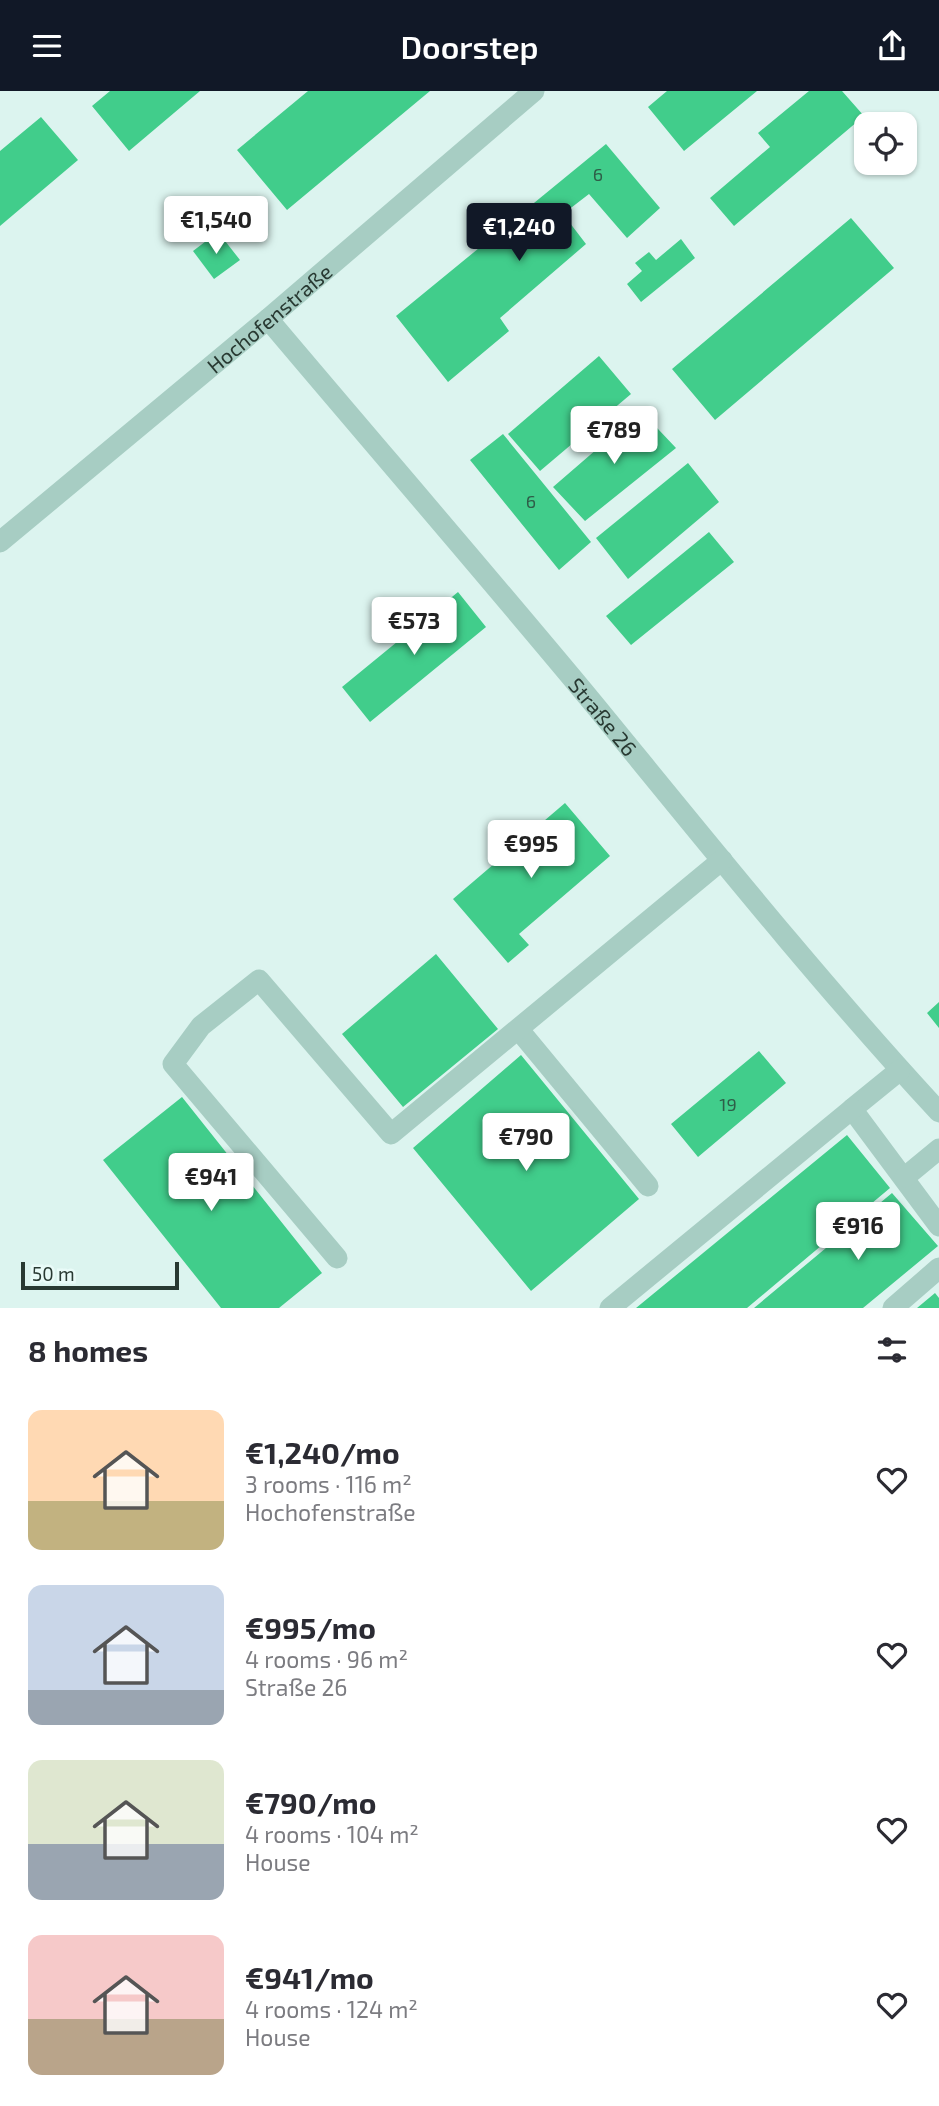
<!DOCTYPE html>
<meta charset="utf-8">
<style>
:root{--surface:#fff;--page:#f2f2f3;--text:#2b2b33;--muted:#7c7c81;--accent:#111827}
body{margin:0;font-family:"Exo 2",sans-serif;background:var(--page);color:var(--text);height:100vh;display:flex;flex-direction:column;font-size:26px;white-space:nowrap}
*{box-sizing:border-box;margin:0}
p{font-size:23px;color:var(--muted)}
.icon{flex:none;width:38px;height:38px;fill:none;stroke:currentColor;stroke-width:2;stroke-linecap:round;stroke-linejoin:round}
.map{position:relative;height:1217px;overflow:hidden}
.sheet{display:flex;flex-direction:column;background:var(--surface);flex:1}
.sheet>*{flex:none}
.buttons{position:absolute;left:854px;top:21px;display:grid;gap:14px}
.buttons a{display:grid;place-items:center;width:63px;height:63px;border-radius:14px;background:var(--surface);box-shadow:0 2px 5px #0004;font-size:35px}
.scale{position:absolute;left:21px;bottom:18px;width:158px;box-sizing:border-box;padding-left:7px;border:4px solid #283932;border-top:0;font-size:19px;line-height:24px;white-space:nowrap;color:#283932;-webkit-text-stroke:5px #e9fbf8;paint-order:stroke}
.price{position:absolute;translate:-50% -60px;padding:0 16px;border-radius:7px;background:#fff;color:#222;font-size:23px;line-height:46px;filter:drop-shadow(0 2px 4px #0008)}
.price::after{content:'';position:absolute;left:50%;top:42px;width:21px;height:16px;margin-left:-10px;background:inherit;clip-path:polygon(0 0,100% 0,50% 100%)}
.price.current{background:var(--accent);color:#fff}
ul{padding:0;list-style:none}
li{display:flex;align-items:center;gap:21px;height:175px;padding:0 28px}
li span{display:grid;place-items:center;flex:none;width:196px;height:140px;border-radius:14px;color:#555}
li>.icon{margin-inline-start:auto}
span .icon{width:84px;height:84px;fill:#fffc;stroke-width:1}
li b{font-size:30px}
h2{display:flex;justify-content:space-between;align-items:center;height:84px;padding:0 28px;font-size:30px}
header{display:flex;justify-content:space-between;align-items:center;height:91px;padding:0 28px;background:var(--accent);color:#fff;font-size:32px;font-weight:600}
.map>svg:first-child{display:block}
.building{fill:#41cd8b}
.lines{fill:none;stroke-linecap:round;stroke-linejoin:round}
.minor{stroke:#a7cdc3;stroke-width:21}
.labels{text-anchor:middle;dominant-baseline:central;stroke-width:6;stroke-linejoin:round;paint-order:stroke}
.number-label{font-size:18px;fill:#2e5e48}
.street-label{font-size:21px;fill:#283932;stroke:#e9fbf8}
</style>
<header><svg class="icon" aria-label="menu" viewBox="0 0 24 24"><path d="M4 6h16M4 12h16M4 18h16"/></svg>Doorstep<svg class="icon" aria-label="share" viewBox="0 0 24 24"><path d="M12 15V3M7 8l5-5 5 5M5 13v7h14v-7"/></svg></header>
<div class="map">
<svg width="939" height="1217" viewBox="0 0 939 1217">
<rect width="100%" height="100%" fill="#dcf4ef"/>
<path class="building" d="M110,0H200L129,60L92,15Z
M308,0H430L287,119L237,59Z
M667,0H757L684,60L648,16Z
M809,0H842L864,25L734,135L710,107L770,56L758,42Z
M41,26L78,69L0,135V60Z
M606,53L660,117L627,147L589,103L563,123L586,153L500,227L509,240L448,291L396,225Z
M851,127L894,177L715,329L672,278Z
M218,141L240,169L214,188L193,160Z
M681,148L695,167L641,211L627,193L642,180L635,172L649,161L656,169Z
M599,265L631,303L540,380L508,343Z
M641,320L676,357L585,430L553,396Z
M503,343L591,451L559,479L470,369Z
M688,372L719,411L628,488L596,447Z
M709,441L734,471L631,554L606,525Z
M458,501L486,536L370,631L342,596Z
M565,712L610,765L519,843L529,854L508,872L453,808Z
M436,863L498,938L403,1016L342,943Z
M939,911V937L927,922Z
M759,960L786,992L698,1066L671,1033Z
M521,964L639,1108L531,1200L413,1057Z
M182,1006L322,1182L279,1217H221L103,1069Z
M847,1044L890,1097L747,1217H636Z
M892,1102L938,1155L863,1217H754Z
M935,1202L939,1207V1217H917Z"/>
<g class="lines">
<g class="minor">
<path id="s1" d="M268,228C376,356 486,483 593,612C706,750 818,890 939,1021"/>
<path id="s2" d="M0,451L268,228L534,0"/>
<path d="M519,939L648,1095"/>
<path d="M900,979L852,1018L939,1135"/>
<path d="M905,1086L939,1058"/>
<path d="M337,1167L173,973L201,935L259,889L391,1043L722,769"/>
<path d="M610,1217L852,1018"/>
<path d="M893,1217L939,1177"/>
</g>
</g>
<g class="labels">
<g class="number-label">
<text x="598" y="83">6</text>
<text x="531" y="410">6</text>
<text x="728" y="1013">19</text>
</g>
<g class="street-label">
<text stroke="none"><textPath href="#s2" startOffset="350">Hochofenstraße</textPath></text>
<text stroke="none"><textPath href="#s1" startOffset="520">Straße 26</textPath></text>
</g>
</g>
</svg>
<div class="buttons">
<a><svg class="icon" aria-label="locate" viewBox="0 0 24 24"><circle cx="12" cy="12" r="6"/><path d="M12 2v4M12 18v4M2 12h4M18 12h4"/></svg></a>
</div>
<div class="scale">50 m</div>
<b class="price" style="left:216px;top:165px">€1,540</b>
<b class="price current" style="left:519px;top:172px">€1,240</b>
<b class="price" style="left:614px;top:375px">€789</b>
<b class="price" style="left:414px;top:566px">€573</b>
<b class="price" style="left:531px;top:789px">€995</b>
<b class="price" style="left:526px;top:1082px">€790</b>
<b class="price" style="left:211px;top:1122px">€941</b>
<b class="price" style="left:858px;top:1171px">€916</b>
</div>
<section class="sheet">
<h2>8 homes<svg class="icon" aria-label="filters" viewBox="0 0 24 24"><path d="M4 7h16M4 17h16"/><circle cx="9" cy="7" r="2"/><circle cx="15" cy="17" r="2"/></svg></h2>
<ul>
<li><span style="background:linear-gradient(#ffd9b3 65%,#c2b280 0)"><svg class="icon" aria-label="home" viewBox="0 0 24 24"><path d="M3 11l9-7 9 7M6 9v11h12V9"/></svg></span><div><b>€1,240/mo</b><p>3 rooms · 116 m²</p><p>Hochofenstraße</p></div><svg class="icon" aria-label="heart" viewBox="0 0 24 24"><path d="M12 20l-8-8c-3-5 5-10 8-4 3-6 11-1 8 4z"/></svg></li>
<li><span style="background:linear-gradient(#c9d6e8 75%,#9aa5b1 0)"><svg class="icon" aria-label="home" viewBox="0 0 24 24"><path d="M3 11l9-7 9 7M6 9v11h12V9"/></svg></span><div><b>€995/mo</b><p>4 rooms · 96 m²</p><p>Straße 26</p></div><svg class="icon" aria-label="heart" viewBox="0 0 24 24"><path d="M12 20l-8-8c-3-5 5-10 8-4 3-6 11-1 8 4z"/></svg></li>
<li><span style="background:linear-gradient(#dfe7d0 60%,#9aa5b1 0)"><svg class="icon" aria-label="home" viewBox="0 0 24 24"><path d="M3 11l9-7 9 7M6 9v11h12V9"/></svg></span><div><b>€790/mo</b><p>4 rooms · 104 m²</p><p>House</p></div><svg class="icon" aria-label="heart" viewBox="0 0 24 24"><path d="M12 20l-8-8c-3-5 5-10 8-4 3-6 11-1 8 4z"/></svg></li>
<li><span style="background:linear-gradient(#f6c9c9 60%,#b9a48a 0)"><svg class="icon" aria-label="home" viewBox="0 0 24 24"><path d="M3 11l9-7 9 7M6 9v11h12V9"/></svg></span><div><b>€941/mo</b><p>4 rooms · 124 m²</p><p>House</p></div><svg class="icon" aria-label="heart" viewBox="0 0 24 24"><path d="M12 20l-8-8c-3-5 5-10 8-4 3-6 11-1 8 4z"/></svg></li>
</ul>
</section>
